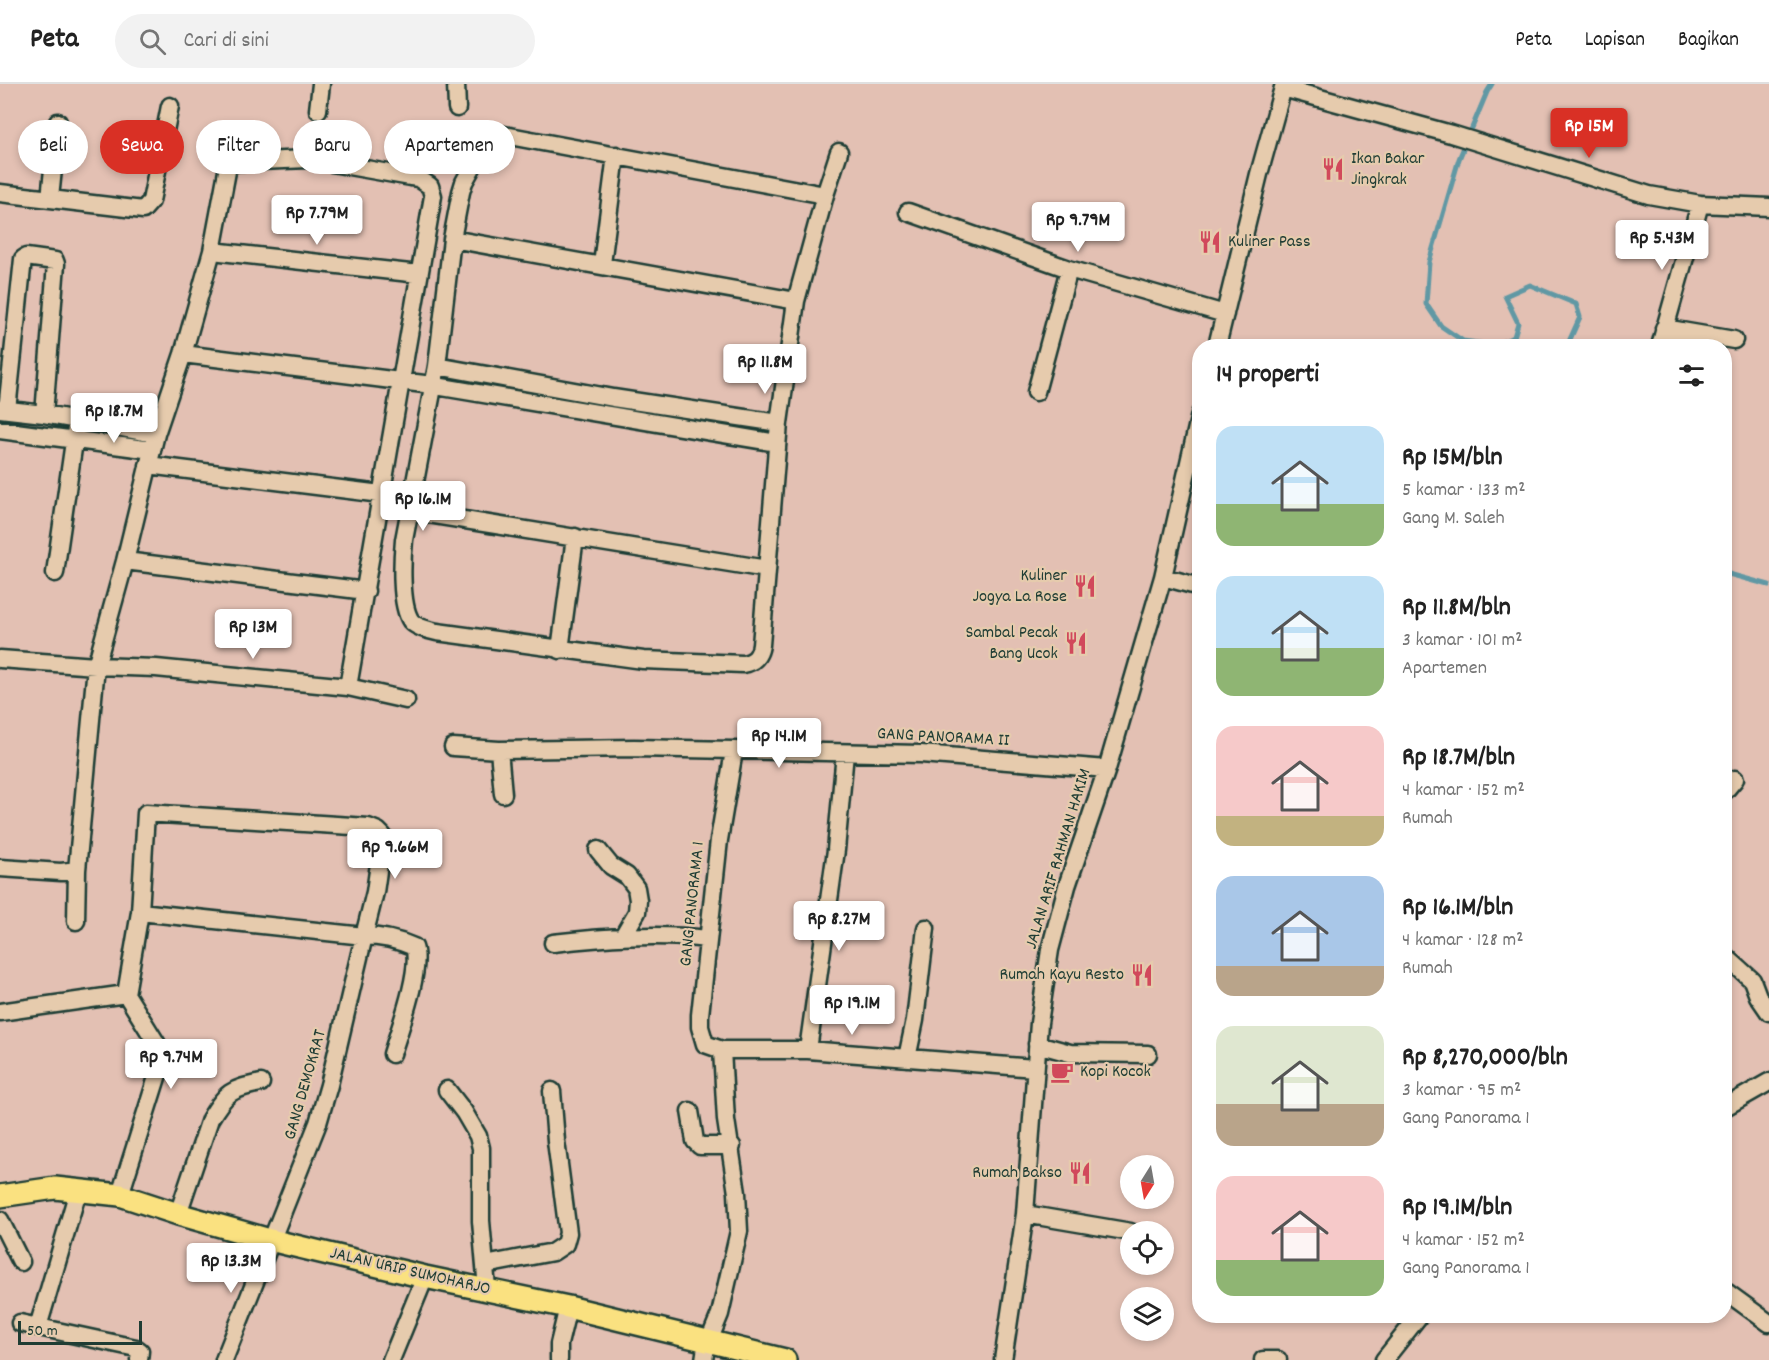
<!DOCTYPE html>
<html lang="id">
<meta charset="utf-8">
<style>
:root{--surface:#fff;--page:#f2f2f2;--text:#222;--muted:#767676;--line:#e0e0e0;--accent:#d93025}
body{margin:0;font-family:Dekko,sans-serif;background:var(--page);color:var(--text);height:100vh;display:flex;flex-direction:column;font-size:22px;white-space:nowrap}
*{box-sizing:border-box;margin:0}
p{font-size:20px;color:var(--muted)}
.icon{flex:none;width:33px;height:33px;fill:none;stroke:currentColor;stroke-width:2;stroke-linecap:round;stroke-linejoin:round}
.map{position:relative;flex:1;overflow:hidden}
.drawer{position:absolute;left:1192px;top:255px;width:540px;height:984px;display:flex;flex-direction:column;background:var(--surface);border-radius:24px;box-shadow:0 3px 9px #0003}
.drawer>*{flex:none}
.banner{position:absolute;left:18px;top:36px;width:570px;height:54px;display:flex;gap:12px}
.needle{width:39px;rotate:191deg}
.buttons{position:absolute;left:1120px;top:1071px;display:grid;gap:12px}
.buttons a{display:grid;place-items:center;width:54px;height:54px;border-radius:50%;background:var(--surface);box-shadow:0 3px 9px #0003;font-size:30px}
.scale{position:absolute;left:18px;bottom:15px;width:124px;box-sizing:border-box;padding-left:6px;border:3px solid #1f3d34;border-top:0;font-size:16px;line-height:21px;white-space:nowrap;color:#1f3d34;-webkit-text-stroke:4px #e6cbad;paint-order:stroke}
.price{position:absolute;translate:-50% -51px;padding:0 14px;border-radius:6px;background:#fff;color:#222;font-size:20px;line-height:39px;filter:drop-shadow(0 2px 3px #0008)}
.price::after{content:'';position:absolute;left:50%;top:36px;width:18px;height:14px;margin-left:-9px;background:inherit;clip-path:polygon(0 0,100% 0,50% 100%)}
.price.selected{background:var(--accent);color:#fff}
ul{padding:0;list-style:none}
li{display:flex;align-items:center;gap:18px;height:150px;padding:0 24px}
li span{display:grid;place-items:center;flex:none;width:168px;height:120px;border-radius:18px;color:#555}
li>.icon{margin-inline-start:auto}
span .icon{width:72px;height:72px;fill:#fffc;stroke-width:1}
li b{font-size:26px}
h2{display:flex;justify-content:space-between;align-items:center;height:72px;padding:0 24px;font-size:26px}
.chip{padding:0 21px;border-radius:27px;background:var(--surface);box-shadow:0 3px 9px #0003;font-size:21px;line-height:54px}
.chip.selected{background:var(--accent);color:#fff}
header{display:flex;align-items:center;gap:36px;box-sizing:border-box;height:84px;padding:0 30px;background:var(--surface);border-bottom:2px solid var(--line)}
header strong{font-size:28px}
nav{display:flex;gap:33px;margin-inline-start:auto;font-size:21px}
.search{width:420px;height:54px;background:var(--page);display:flex;align-items:center;gap:15px;box-sizing:border-box;padding:0 21px;border-radius:33px;color:var(--muted);font-size:22px}
.map>svg:first-child{display:block}
.lines{fill:none;stroke-linecap:round;stroke-linejoin:round}
.stream{stroke:#6198a4;stroke-width:5}
.minor-casing{stroke:#1f3d34;stroke-width:21}
.major-casing{stroke:#1f3d34;stroke-width:26}
.minor{stroke:#e6cbad;stroke-width:16}
.major{stroke:#fae180;stroke-width:21}
.labels{text-anchor:middle;dominant-baseline:central;stroke-width:4.5;stroke-linejoin:round;paint-order:stroke}
.poi-label{font-size:18px;fill:#1f3d34;stroke:#e6cbad;text-anchor:end}
.street-label{font-size:18px;fill:#1f3d34;stroke:#e6cbad}
</style>
<header>
<strong>Peta</strong>
<div class="search"><svg class="icon" aria-label="search" viewBox="0 0 24 24"><circle cx="10" cy="10" r="6"/><path d="M15 15l6 6"/></svg>Cari di sini</div>
<nav><a>Peta</a><a>Lapisan</a><a>Bagikan</a></nav>
</header>
<div class="map">
<svg width="1769" height="1276" viewBox="0 0 1769 1276">
<rect width="100%" height="100%" fill="#e3c0b3"/>
<filter id="ink" filterUnits="userSpaceOnUse"><feTurbulence type="fractalNoise" baseFrequency=".0167" numOctaves="2"/><feDisplacementMap in="SourceGraphic" scale="12" xChannelSelector="R" yChannelSelector="G"/><feConvolveMatrix kernelMatrix="1 2 1 2 8 2 1 2 1" color-interpolation-filters="sRGB"/></filter>
<g filter="url(#ink)">
<g class="lines">
<path class="stream" d="M1492,0L1487,8L1459,75L1429,178L1426,220L1441,242L1463,257L1493,261L1514,253L1518,239L1505,212L1530,201L1576,220L1580,233L1567,262
M1725,489L1769,501"/>
<g class="minor-casing">
<path id="minor" d="M456,0L457,24
M1283,4L1451,50L1649,111L1700,120L1769,123
M318,26L321,0
M0,109L143,126L151,117L170,22
M825,111L499,50L474,80L464,98L461,108L452,155L437,282L404,456C402,476 400,521 411,537C417,544 429,546 437,548L643,576L743,580C754,578 759,573 761,561L779,339L796,217L825,111L839,68
M50,114L58,38
M908,128L1069,185
M452,155L796,217
M212,167L419,190
M602,180L616,71
M1664,244L1734,256
M1217,262L1259,90L1284,0
M1660,262L1700,120
M183,270L424,300L777,359
M437,282L613,314L779,339
M1036,308L1069,185L1225,230
M0,325L44,330L156,350
M7,326L23,175L26,173L55,177L56,180L44,330
M0,346L152,366
M148,381L381,410
M409,427L767,485
M125,477L366,507
M55,489L77,337
M1163,493L1200,503
M560,566L575,453
M0,575L96,582L156,584L348,603L406,616
M453,663L499,666L634,664L921,670L1107,685
M499,666L503,710
M734,667L719,756L700,931V943L705,960L722,966H808L1035,984
M1725,707L1735,695
M598,766L611,782L627,792L636,804L638,816L637,828L623,852
M0,784L61,788L77,786
M76,837L77,786L96,582L125,477L156,350L183,270L212,167L228,82L237,78L309,75L411,93L418,94L430,102L433,112L348,603
M553,859C604,853 656,849 708,855
M1725,872L1752,896L1758,912L1769,928
M0,928L126,910
M1037,960L1070,969L1148,970
M808,966L836,766L845,669
M907,974L915,936L926,844
M447,1006L464,1028L478,1052L481,1064V1137L487,1205
M1725,1023L1769,998
M690,1027L695,1057L700,1062H732
M120,1111L159,987L157,960L126,910L140,828L146,729L368,743L378,747L383,752L375,808L364,852L140,828
M178,1130L210,1035C226,1008 231,1005 261,999
M1025,1130L1131,1148
M0,1136L21,1178
M485,1181L553,1168L565,1160L568,1149L556,1057L552,1007
M1725,1207L1769,1239
M20,1239L136,1264L140,1267L139,1276
M38,1243L78,1107
M709,1257L720,1230L739,1147L737,1109L726,1036L722,966
M224,1276L318,1039L329,1001L364,852C383,852 398,856 414,863C422,885 399,947 392,970
M391,1276L425,1193
M559,1276V1260L568,1223
M704,1276L707,1256
M1003,1276L1025,1130L1039,939L1050,866L1067,802L1107,685L1163,493L1200,330
M1263,1276H1278
M1384,1276L1419,1232"/>
</g>
<g class="major-casing">
<path id="major" d="M0,1112L55,1104L120,1111L178,1130L270,1156L425,1193L568,1223L785,1276"/>
</g>
<use href="#minor" class="minor"/>
<use href="#major" class="major"/>
</g>
</g>
<defs>
<g id="restaurant-bare" transform="scale(1.8)"><path d="M-5-6h1v4h1v-4h1v4h1v-4h1v5L-1.5 .5V6h-2V.5L-5-1ZM5-6V6H3V1.5H1.5Q1.5-4 5-6Z" fill="#d1495b" stroke="#e6cbad" stroke-width="2.5" paint-order="stroke"/></g>
<g id="cafe-bare" transform="scale(1.8)"><path d="M-5.5-4.5H6V0H3Q3 3.5 0 3.5H-2.5Q-5.5 3.5-5.5 0ZM3-3.2v2h1.7v-2ZM-6 4.5H4V6H-6Z" fill="#d1495b" stroke="#e6cbad" stroke-width="2.5" paint-order="stroke"/></g>
</defs>
<g fill-rule="evenodd">
<use href="#restaurant-bare" x="1333" y="85"/>
<use href="#restaurant-bare" x="1210" y="158"/>
<use href="#restaurant-bare" x="1085" y="502"/>
<use href="#restaurant-bare" x="1076" y="559"/>
<use href="#restaurant-bare" x="1142" y="891"/>
<use href="#cafe-bare" x="1062" y="988"/>
<use href="#restaurant-bare" x="1080" y="1089"/>
</g>
<g class="labels">
<g class="poi-label">
<text x="1351" y="75" text-anchor="start">Ikan Bakar<tspan x="1351" dy="21">Jingkrak</tspan></text>
<text x="1228" y="158" text-anchor="start">Kuliner Pass</text>
<text x="1067" y="492">Kuliner<tspan x="1067" dy="21">Jogya La Rose</tspan></text>
<text x="1058" y="549">Sambal Pecak<tspan x="1058" dy="21">Bang Ucok</tspan></text>
<text x="1124" y="891">Rumah Kayu Resto</text>
<text x="1080" y="988" text-anchor="start">Kopi Kocok</text>
<text x="1062" y="1089">Rumah Bakso</text>
</g>
<g class="street-label">
<text transform="translate(943 654) rotate(3)">GANG PANORAMA II</text>
<text transform="translate(1059 775) rotate(-73)">JALAN ARIF RAHMAN HAKIM</text>
<text transform="translate(693 820) rotate(-84)">GANG PANORAMA 1</text>
<text transform="translate(306 1001) rotate(-74)">GANG DEMOKRAT</text>
<text transform="translate(410 1188) rotate(13)">JALAN URIP SUMOHARJO</text>
</g>
</g>
</svg>
<div class="buttons">
<a><svg class="needle" viewBox="-14 -14 28 28"><path d="M0-13l5 13h-10z" fill="#e53935"/><path d="M0 13l5-13h-10z" fill="#767676"/></svg></a>
<a><svg class="icon" aria-label="locate" viewBox="0 0 24 24"><circle cx="12" cy="12" r="6"/><path d="M12 2v4M12 18v4M2 12h4M18 12h4"/></svg></a>
<a><svg class="icon" aria-label="layers" viewBox="0 0 24 24"><path d="M12 4l9 5-9 5-9-5zM3 14l9 5 9-5"/></svg></a>
</div>
<div class="scale">50 m</div>
<b class="price selected" style="left:1589px;top:75px">Rp 15M</b>
<b class="price" style="left:317px;top:162px">Rp 7.79M</b>
<b class="price" style="left:1078px;top:169px">Rp 9.79M</b>
<b class="price" style="left:1662px;top:187px">Rp 5.43M</b>
<b class="price" style="left:765px;top:311px">Rp 11.8M</b>
<b class="price" style="left:114px;top:360px">Rp 18.7M</b>
<b class="price" style="left:423px;top:448px">Rp 16.1M</b>
<b class="price" style="left:253px;top:576px">Rp 13M</b>
<b class="price" style="left:779px;top:685px">Rp 14.1M</b>
<b class="price" style="left:395px;top:796px">Rp 9.66M</b>
<b class="price" style="left:839px;top:868px">Rp 8.27M</b>
<b class="price" style="left:852px;top:952px">Rp 19.1M</b>
<b class="price" style="left:171px;top:1006px">Rp 9.74M</b>
<b class="price" style="left:231px;top:1210px">Rp 13.3M</b>
<div class="banner">
<a class="chip">Beli</a>
<a class="chip selected">Sewa</a>
<a class="chip">Filter</a>
<a class="chip">Baru</a>
<a class="chip">Apartemen</a>
</div>
<section class="drawer">
<h2>14 properti<svg class="icon" aria-label="filters" viewBox="0 0 24 24"><path d="M4 7h16M4 17h16"/><circle cx="9" cy="7" r="2"/><circle cx="15" cy="17" r="2"/></svg></h2>
<ul>
<li><span style="background:linear-gradient(#bfe0f5 65%,#8fb573 0)"><svg class="icon" aria-label="home" viewBox="0 0 24 24"><path d="M3 11l9-7 9 7M6 9v11h12V9"/></svg></span><div><b>Rp 15M/bln</b><p>5 kamar · 133 m²</p><p>Gang M. Saleh</p></div></li>
<li><span style="background:linear-gradient(#bfe0f5 60%,#8fb573 0)"><svg class="icon" aria-label="home" viewBox="0 0 24 24"><path d="M3 11l9-7 9 7M6 9v11h12V9"/></svg></span><div><b>Rp 11.8M/bln</b><p>3 kamar · 101 m²</p><p>Apartemen</p></div></li>
<li><span style="background:linear-gradient(#f6c9c9 75%,#c2b280 0)"><svg class="icon" aria-label="home" viewBox="0 0 24 24"><path d="M3 11l9-7 9 7M6 9v11h12V9"/></svg></span><div><b>Rp 18.7M/bln</b><p>4 kamar · 152 m²</p><p>Rumah</p></div></li>
<li><span style="background:linear-gradient(#a9c7e8 75%,#b9a48a 0)"><svg class="icon" aria-label="home" viewBox="0 0 24 24"><path d="M3 11l9-7 9 7M6 9v11h12V9"/></svg></span><div><b>Rp 16.1M/bln</b><p>4 kamar · 128 m²</p><p>Rumah</p></div></li>
<li><span style="background:linear-gradient(#dfe7d0 65%,#b9a48a 0)"><svg class="icon" aria-label="home" viewBox="0 0 24 24"><path d="M3 11l9-7 9 7M6 9v11h12V9"/></svg></span><div><b>Rp 8,270,000/bln</b><p>3 kamar · 95 m²</p><p>Gang Panorama 1</p></div></li>
<li><span style="background:linear-gradient(#f6c9c9 70%,#8fb573 0)"><svg class="icon" aria-label="home" viewBox="0 0 24 24"><path d="M3 11l9-7 9 7M6 9v11h12V9"/></svg></span><div><b>Rp 19.1M/bln</b><p>4 kamar · 152 m²</p><p>Gang Panorama 1</p></div></li>
</ul>
</section>
</div>
